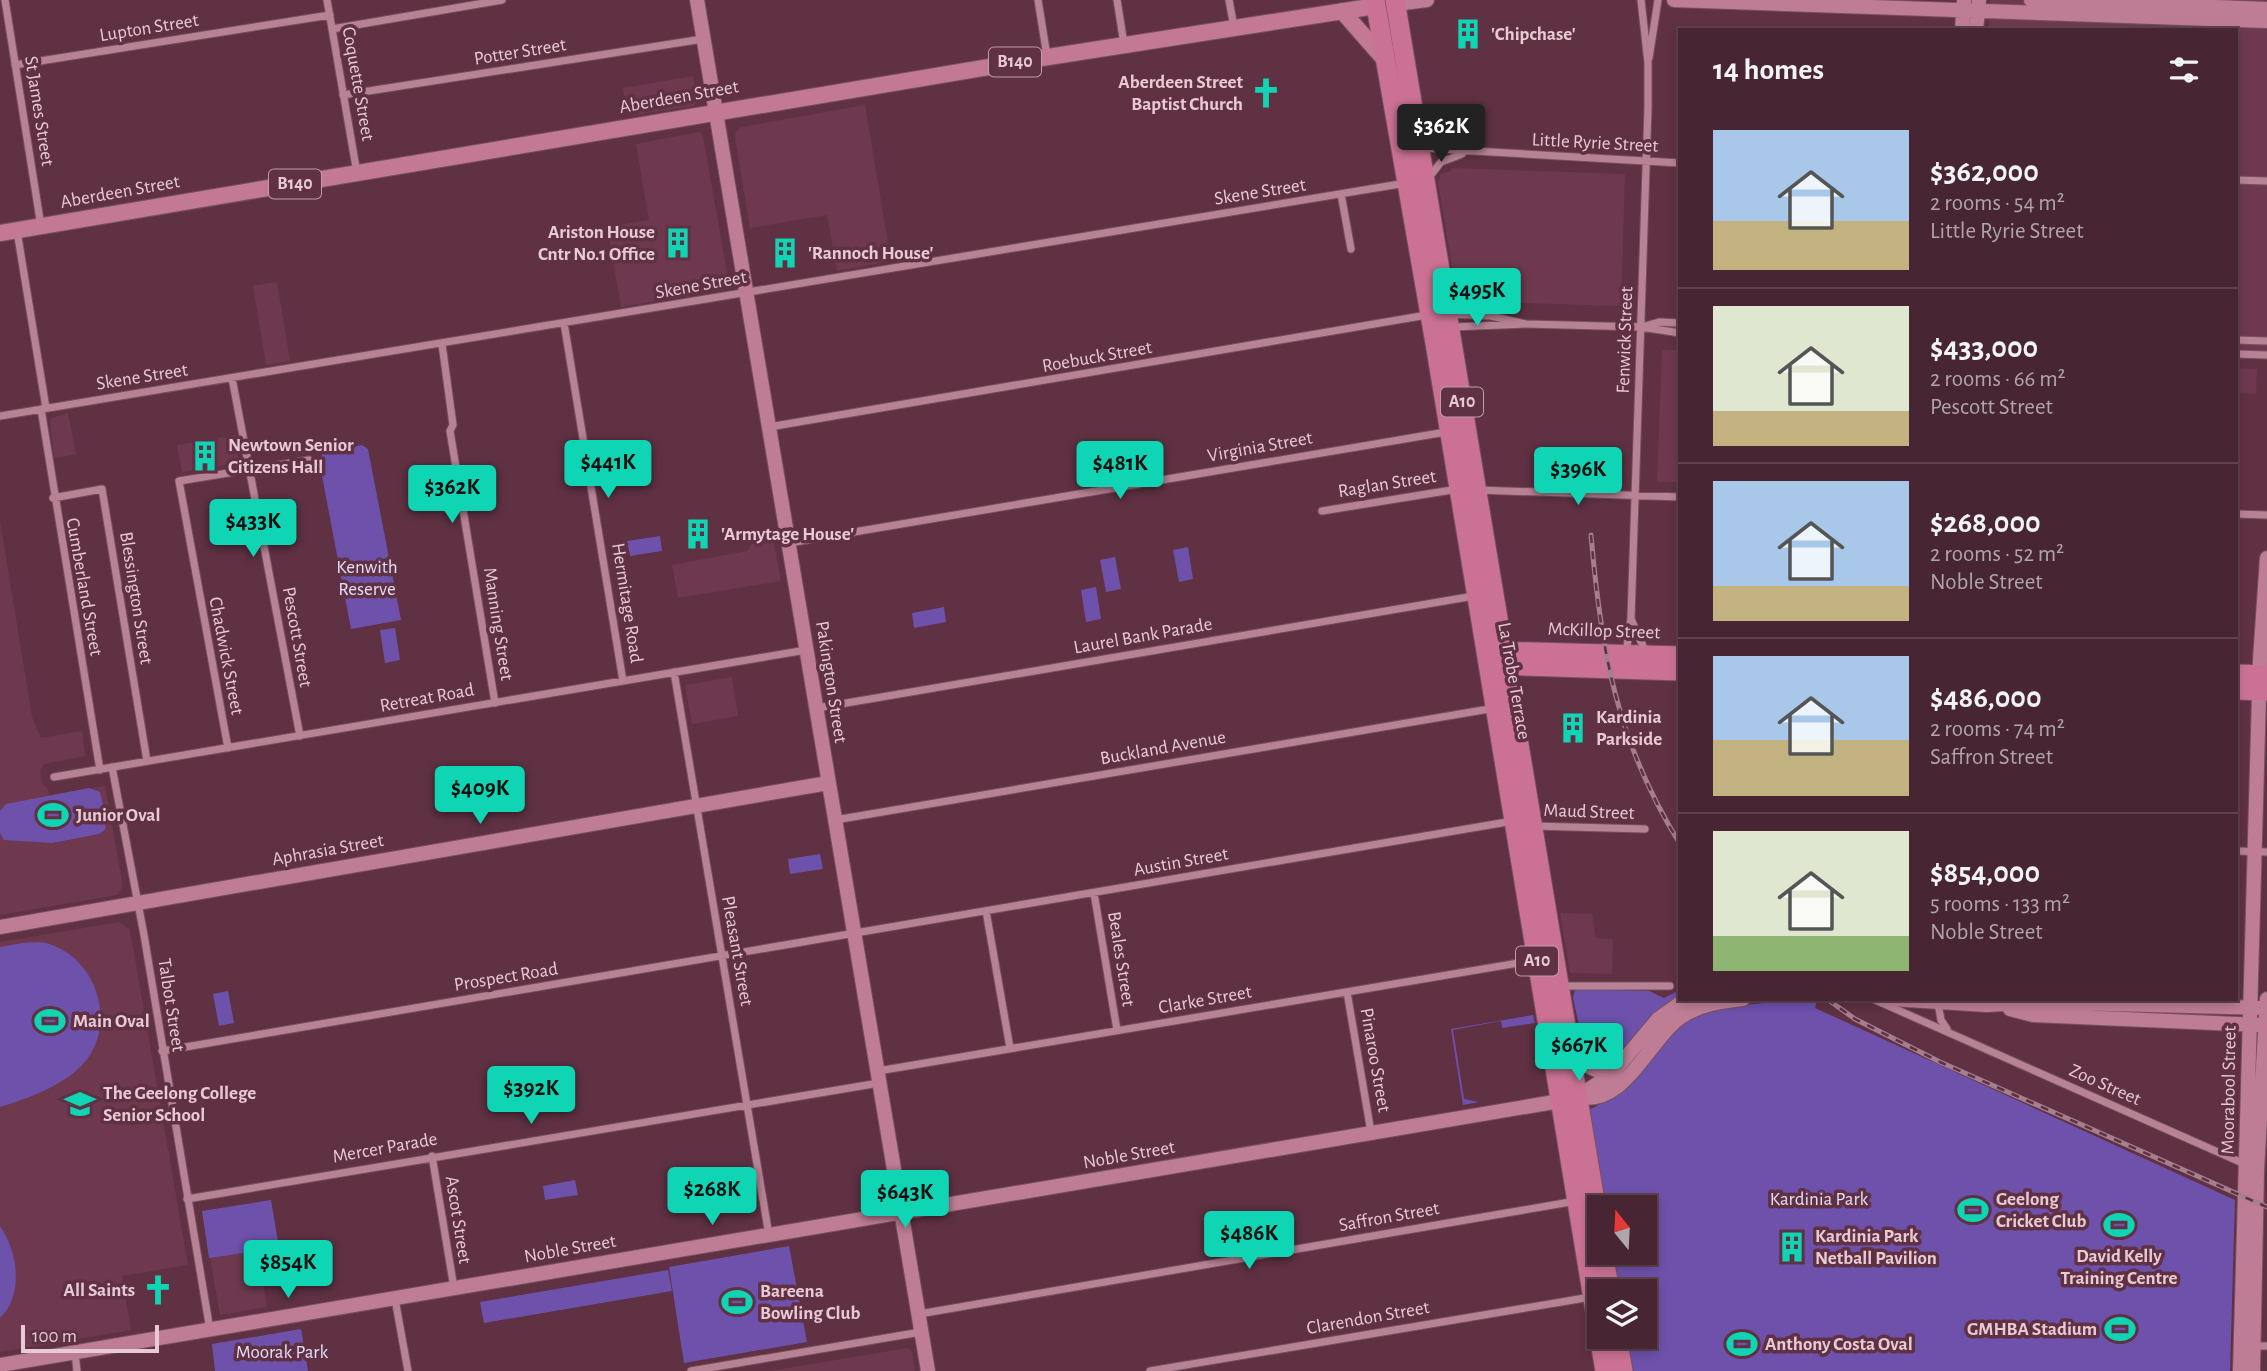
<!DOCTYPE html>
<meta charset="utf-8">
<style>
:root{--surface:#472532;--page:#51313e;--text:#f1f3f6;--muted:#b0a5ac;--line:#5f424d;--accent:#10d5b4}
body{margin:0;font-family:"Alegreya Sans",sans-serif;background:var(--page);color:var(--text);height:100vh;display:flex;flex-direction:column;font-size:26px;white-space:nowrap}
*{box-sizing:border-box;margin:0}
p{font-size:23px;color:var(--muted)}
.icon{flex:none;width:38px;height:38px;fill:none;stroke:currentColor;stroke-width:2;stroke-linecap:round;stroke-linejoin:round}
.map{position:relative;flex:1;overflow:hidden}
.drawer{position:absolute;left:1678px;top:28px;width:560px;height:973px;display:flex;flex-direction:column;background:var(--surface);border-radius:0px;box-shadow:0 4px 10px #0003,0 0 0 2px var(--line)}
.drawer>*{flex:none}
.needle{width:46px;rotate:342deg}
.tools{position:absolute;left:1587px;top:1195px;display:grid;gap:14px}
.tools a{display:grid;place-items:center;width:70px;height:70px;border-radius:0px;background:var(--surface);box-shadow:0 4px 10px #0003,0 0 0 2px var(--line);font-size:35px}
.scale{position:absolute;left:21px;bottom:18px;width:138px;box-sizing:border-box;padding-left:7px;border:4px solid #e8cad4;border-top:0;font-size:19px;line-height:24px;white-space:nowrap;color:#e8cad4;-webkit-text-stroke:5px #5f3143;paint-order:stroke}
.price{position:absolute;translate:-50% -60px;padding:0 16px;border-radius:7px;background:var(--accent);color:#111;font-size:23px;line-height:46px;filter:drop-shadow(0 2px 4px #0008)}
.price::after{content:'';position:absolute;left:50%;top:42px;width:21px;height:16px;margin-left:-10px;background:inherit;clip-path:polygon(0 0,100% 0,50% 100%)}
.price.active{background:#222;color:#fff}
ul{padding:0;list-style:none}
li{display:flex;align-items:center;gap:21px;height:175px;padding:0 35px}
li+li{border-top:2px solid var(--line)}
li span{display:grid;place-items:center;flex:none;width:196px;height:140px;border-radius:0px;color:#555}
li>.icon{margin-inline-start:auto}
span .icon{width:84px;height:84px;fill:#fffc;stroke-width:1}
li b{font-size:30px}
h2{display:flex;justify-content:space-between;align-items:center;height:84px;padding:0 35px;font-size:30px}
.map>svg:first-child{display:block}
.built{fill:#6e394e}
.green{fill:#6e51ab}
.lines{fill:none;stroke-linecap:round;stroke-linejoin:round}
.street-casing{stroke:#775060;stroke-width:9}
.secondary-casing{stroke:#775060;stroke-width:16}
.primary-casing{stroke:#775060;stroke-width:18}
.highway-casing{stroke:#775060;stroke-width:21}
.street{stroke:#b88295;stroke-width:7}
.secondary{stroke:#be7d95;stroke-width:14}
.primary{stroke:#c37894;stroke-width:16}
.highway{stroke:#cb7294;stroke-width:19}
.rail-casing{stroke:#a57f8d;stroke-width:5}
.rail{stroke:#5f3143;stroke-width:2.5;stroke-dasharray:8;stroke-linecap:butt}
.labels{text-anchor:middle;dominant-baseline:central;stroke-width:7;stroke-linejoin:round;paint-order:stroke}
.shield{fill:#5f3143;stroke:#bf9ca8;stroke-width:2}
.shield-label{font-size:18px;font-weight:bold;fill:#e8cad4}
.street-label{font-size:19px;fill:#e8cad4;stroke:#5f3143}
.poi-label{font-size:19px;font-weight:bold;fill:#e8cad4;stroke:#5f3143;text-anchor:start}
.park-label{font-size:19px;fill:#e4def8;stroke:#5f3143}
</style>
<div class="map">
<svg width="2267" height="1371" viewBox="0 0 2267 1371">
<rect width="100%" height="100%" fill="#5f3143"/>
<path class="built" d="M1990,0H2267V355L2237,354L2236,30H1989Z
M693,76L698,101L694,106L628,116L623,88Z
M865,105L891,261L837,271L827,215L750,228L735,137L736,131L741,127Z
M700,132L703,136L729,284L724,289L621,307L608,232L611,226L649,220L636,144Z
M1451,168L1625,174L1621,306L1458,301L1438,182L1441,174L1451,171Z
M277,282L290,361L266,365L253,286Z
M1662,350H1680V482H1657Z
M2237,368L2257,369L2256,394L2237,393Z
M68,413L76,454L54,458L50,422L52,418Z
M235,435L239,463L182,472L177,445Z
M0,521L32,717L41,738L82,731L85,756L44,764L40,770L42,783L47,787L49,795L105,786L123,886L117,895L0,915Z
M772,534L781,581L678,598L672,565L747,551L756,537Z
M732,677L738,716L692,724L685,685Z
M1560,913L1592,914L1596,938L1613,939L1612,974L1570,973Z
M120,922L130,930L188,1265L122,1276L131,1330L0,1352V942Z
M271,1200L279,1248L258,1251L267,1307L220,1315L202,1211Z
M908,1348L912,1351L915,1371H770Z"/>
<path class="green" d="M362,445L368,449L401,620L351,629L319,460L324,451Z
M660,536L662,551L630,556L627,541Z
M1188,547L1193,579L1179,582L1173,550Z
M1115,557L1121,589L1106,592L1100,560Z
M1096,587L1101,619L1086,622L1081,590Z
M944,607L946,622L914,628L912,613Z
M395,628L400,660L385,663L380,630Z
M89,788L100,792L106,818L105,830L99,834L52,843L4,840L0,833V811L6,804Z
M820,854L823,869L790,874L788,859Z
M23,943C31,943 41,941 49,944C95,958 116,1019 88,1058C69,1084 29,1098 0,1107V947Z
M1575,989L1649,991L1664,998L1680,990V996L1614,1062L1598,1067L1585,1052L1573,998Z
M228,991L234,1023L219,1026L213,994Z
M1807,999L1817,1000L1815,1008L2235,1200L2230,1371H1631L1625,1337H1645V1292L1618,1291L1611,1253H1645V1208L1603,1207L1589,1110L1624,1091L1676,1028L1697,1014L1723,1007Z
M1533,1015L1535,1023L1502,1028L1501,1021L1453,1030L1464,1099L1479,1102L1463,1105L1451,1029Z
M575,1180L578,1195L545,1200L543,1186Z
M271,1200L279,1248L209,1258L202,1211Z
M0,1226C18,1252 24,1295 0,1318Z
M789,1246L807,1342L684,1363L669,1267Z
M668,1270L672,1291L484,1323L480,1302Z
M301,1329L308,1371H215L212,1344Z"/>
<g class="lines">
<g class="street-casing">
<path id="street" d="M5,0L41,226
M327,0L357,173
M1038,0L1047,56
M1117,0L1124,44
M1229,0L1234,27
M332,29L502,0
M1649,58L1658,0
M15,65L330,15
M343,95L703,39
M1422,148L1680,163
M1430,176L1441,162L1462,154
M2236,180L2267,181
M1341,194L1351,249
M17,231L46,408
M1449,314L1491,316L1526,324
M564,323L623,681
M1452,327L1526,324L1641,327L1680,333
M1642,327L1659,322L1680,323
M2236,340L2267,341
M442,344L453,425L450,431L495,703
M2236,354L2267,355
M232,378L300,736
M41,409L100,770
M0,416L1406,183
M769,427L1427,315
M1478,490L1680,497
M53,498L102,489L147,761
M1322,511L1458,489
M2236,514L2267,515
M789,543L1446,432
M1631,619L1646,653
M1626,653L1631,618L1648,108V63L1641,0
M674,672L769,1235
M817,708L1474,596
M228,748L179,481L309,460
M112,767L144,935L210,1330
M54,777L806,650
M835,820L1495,708
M1533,826L1645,829
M2236,851L2267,852
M1094,893L1117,1030
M986,911L1010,1048
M1560,986H1670
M1347,992L1371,1132
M1873,999L2247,1165
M1938,1003L1941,1020L1947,1029
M162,1051L1513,821
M878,1071L1536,960
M432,1156L454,1288
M187,1199L879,1083
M395,1299L408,1371
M919,1314L1576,1201
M2254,1346H2267
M75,1353L77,1371
M691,1371L921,1332
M1150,1371L1591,1297"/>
</g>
<g class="secondary-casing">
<path id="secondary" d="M697,0L928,1371
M1674,0L2267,21
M2031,0L2267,9
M1396,4L1427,0
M1962,30L1964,0
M1976,30L1979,0
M0,927L828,783
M1892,999L1987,1005L2034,1002L2267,1008
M2010,1009L2033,1015L2259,1025
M1571,1044C1583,1063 1591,1075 1615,1070
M1577,1097C1626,1107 1647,1041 1681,1017C1700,1004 1721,1002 1743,999
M1577,1097L1611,1075L1658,1019L1686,999
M0,1365L1560,1101
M2240,1371L2260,660L2267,558
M2253,1371L2257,1170L2267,999"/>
</g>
<g class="primary-casing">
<path id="primary" d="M1342,11L1385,60
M0,233L1048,57L1376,6"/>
</g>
<g class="highway-casing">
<path id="highway" d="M1375,0L1435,343L1605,1371
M1395,0L1600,1231
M1492,651L1680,656
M1496,665L1680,671
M2236,674L2267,675
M2236,690L2267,691
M1603,1253L1610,1292
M1617,1337L1623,1371"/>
</g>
<use href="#street" class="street"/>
<use href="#secondary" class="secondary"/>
<use href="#primary" class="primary"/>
<use href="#highway" class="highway"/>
<g class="rail-casing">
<path id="rail" d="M1591,535C1601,652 1617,742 1680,844
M1827,999L1855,1019L1940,1062L2267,1207"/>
</g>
<use href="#rail" class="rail"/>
</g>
<defs>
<g id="building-bare" transform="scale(2.415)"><path d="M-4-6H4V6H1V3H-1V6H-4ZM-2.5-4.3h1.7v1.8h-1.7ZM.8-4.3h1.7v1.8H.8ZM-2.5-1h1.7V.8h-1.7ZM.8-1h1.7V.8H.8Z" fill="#10d5b4" stroke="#5f3143" stroke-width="2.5" paint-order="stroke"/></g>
<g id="church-bare" transform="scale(2.415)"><path d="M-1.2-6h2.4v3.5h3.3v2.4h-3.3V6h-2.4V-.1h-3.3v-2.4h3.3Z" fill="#10d5b4" stroke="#5f3143" stroke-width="2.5" paint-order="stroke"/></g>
<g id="stadium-bare" transform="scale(2.415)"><path d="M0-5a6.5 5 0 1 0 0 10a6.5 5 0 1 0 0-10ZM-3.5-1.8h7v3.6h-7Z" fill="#10d5b4" stroke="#5f3143" stroke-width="2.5" paint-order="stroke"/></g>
<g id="school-bare" transform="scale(2.415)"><path d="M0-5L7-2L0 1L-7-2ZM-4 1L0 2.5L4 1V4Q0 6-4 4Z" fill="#10d5b4" stroke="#5f3143" stroke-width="2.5" paint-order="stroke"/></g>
</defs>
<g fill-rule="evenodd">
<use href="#building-bare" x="1468" y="34"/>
<use href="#church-bare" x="1266" y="93"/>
<use href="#building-bare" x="678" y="243"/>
<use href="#building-bare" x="785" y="253"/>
<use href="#building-bare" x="205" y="456"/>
<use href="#building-bare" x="698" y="534"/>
<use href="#building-bare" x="1573" y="728"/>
<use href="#stadium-bare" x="53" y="815"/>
<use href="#stadium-bare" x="50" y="1021"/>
<use href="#school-bare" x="80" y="1104"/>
<use href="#stadium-bare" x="1973" y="1210"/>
<use href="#stadium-bare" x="2119" y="1225"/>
<use href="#building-bare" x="1792" y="1247"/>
<use href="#church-bare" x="158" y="1290"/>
<use href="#stadium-bare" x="737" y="1302"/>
<use href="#stadium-bare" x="2120" y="1329"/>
<use href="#stadium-bare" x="1742" y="1344"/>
</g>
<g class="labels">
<g class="shield">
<rect x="989" y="47.5" width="52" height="29" rx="5"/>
<rect x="269" y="169.5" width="52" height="29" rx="5"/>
<rect x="1441" y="387.5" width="42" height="29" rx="5"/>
<rect x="1516" y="946.5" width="42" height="29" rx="5"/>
</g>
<g class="shield-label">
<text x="1015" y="62">B140</text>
<text x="295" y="184">B140</text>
<text x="1462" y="402">A10</text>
<text x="1537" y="961">A10</text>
</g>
<g class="street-label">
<text transform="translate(149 28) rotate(-9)">Lupton Street</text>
<text transform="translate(520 52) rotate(-9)">Potter Street</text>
<text transform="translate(358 84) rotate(80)">Coquette Street</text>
<text transform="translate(679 97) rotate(-10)">Aberdeen Street</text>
<text transform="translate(39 111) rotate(81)">St James Street</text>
<text transform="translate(1595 143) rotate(3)">Little Ryrie Street</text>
<text transform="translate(120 192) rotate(-10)">Aberdeen Street</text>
<text transform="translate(1260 192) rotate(-9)">Skene Street</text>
<text transform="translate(701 285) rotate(-10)">Skene Street</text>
<text transform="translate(1625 340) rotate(-88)">Fenwick Street</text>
<text transform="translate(1097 357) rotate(-10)">Roebuck Street</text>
<text transform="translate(142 377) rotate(-9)">Skene Street</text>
<text transform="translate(1260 447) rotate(-10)">Virginia Street</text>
<text transform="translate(1387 484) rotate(-9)">Raglan Street</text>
<text transform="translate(84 587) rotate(80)">Cumberland Street</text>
<text transform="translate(136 598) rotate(81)">Blessington Street</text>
<text transform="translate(627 603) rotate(81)">Hermitage Road</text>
<text transform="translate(498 624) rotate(81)">Manning Street</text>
<text transform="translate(1604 631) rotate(2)">McKillop Street</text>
<text transform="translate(1143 636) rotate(-10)">Laurel Bank Parade</text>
<text transform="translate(297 637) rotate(80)">Pescott Street</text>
<text transform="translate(226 656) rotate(79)">Chadwick Street</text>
<text transform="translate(1514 681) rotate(80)">La Trobe Terrace</text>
<text transform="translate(831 682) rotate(81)">Pakington Street</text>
<text transform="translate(427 698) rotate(-10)">Retreat Road</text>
<text transform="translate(1163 748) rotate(-10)">Buckland Avenue</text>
<text transform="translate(1589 812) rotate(2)">Maud Street</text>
<text transform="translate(328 850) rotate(-10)">Aphrasia Street</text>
<text transform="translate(1181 862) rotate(-10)">Austin Street</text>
<text transform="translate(737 951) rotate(80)">Pleasant Street</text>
<text transform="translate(1121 959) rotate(81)">Beales Street</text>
<text transform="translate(506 977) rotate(-9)">Prospect Road</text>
<text transform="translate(1205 1000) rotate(-10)">Clarke Street</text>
<text transform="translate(171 1005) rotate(81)">Talbot Street</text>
<text transform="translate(1375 1060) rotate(80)">Pinaroo Street</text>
<text transform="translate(2105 1085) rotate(24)">Zoo Street</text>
<text transform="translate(2229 1090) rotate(-89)">Moorabool Street</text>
<text transform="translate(385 1148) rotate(-10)">Mercer Parade</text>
<text transform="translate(1129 1155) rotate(-10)">Noble Street</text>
<text transform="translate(1389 1217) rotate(-10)">Saffron Street</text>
<text transform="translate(458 1220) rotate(81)">Ascot Street</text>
<text transform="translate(570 1249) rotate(-10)">Noble Street</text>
<text transform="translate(1368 1318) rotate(-10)">Clarendon Street</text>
</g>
<g class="poi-label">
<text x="1491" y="34">'Chipchase'</text>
<text x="1243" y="82" text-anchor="end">Aberdeen Street<tspan x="1243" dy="22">Baptist Church</tspan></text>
<text x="655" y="232" text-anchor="end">Ariston House<tspan x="655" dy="22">Cntr No.1 Office</tspan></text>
<text x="808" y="253">'Rannoch House'</text>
<text x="228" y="445">Newtown Senior<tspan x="228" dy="22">Citizens Hall</tspan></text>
<text x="721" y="534">'Armytage House'</text>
<text x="1596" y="717">Kardinia<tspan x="1596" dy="22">Parkside</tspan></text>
<text x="76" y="815">Junior Oval</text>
<text x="73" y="1021">Main Oval</text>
<text x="103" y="1093">The Geelong College<tspan x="103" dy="22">Senior School</tspan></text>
<text x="1996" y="1199">Geelong<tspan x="1996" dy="22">Cricket Club</tspan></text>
<text x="1815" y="1236">Kardinia Park<tspan x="1815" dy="22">Netball Pavilion</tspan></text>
<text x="2119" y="1256" text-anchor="middle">David Kelly<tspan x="2119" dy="22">Training Centre</tspan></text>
<text x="135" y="1290" text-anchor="end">All Saints</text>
<text x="760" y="1291">Bareena<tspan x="760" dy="22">Bowling Club</tspan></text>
<text x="2097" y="1329" text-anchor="end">GMHBA Stadium</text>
<text x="1765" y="1344">Anthony Costa Oval</text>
</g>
<g class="park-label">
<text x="367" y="567">Kenwith<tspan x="367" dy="22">Reserve</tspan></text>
<text x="1819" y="1199">Kardinia Park</text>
<text x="282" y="1352">Moorak Park</text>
</g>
</g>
</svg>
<div class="tools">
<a><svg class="needle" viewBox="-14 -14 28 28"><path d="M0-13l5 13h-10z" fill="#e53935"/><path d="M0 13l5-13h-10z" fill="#b0a5ac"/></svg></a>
<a><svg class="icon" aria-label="layers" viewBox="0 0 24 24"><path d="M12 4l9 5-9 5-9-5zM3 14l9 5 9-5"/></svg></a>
</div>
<div class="scale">100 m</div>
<b class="price active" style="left:1441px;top:164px">$362K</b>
<b class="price" style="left:1477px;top:328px">$495K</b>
<b class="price" style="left:608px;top:500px">$441K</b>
<b class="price" style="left:1120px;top:501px">$481K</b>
<b class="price" style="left:1578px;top:507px">$396K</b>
<b class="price" style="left:452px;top:525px">$362K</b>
<b class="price" style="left:253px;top:559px">$433K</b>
<b class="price" style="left:480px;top:826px">$409K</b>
<b class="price" style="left:1579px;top:1083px">$667K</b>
<b class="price" style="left:531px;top:1126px">$392K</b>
<b class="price" style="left:712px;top:1227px">$268K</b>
<b class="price" style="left:905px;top:1230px">$643K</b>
<b class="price" style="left:1249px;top:1271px">$486K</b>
<b class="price" style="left:288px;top:1300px">$854K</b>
<section class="drawer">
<h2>14 homes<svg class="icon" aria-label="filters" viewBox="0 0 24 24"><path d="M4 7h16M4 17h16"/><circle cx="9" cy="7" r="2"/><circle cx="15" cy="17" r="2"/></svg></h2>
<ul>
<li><span style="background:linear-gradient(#a9c7e8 65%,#c2b280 0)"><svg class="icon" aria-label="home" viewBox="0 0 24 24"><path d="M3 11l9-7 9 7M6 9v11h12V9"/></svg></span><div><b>$362,000</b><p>2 rooms · 54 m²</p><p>Little Ryrie Street</p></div></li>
<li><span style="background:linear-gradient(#dfe7d0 75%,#c2b280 0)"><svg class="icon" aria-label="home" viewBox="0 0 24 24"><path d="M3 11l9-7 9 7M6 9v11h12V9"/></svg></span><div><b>$433,000</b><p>2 rooms · 66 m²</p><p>Pescott Street</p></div></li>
<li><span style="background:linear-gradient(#a9c7e8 75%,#c2b280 0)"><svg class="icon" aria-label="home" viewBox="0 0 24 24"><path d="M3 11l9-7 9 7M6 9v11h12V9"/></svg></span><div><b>$268,000</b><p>2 rooms · 52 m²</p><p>Noble Street</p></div></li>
<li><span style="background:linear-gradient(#a9c7e8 60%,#c2b280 0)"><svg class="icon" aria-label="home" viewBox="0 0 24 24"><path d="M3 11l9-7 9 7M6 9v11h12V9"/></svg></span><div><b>$486,000</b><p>2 rooms · 74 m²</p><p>Saffron Street</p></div></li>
<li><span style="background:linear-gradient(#dfe7d0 75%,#8fb573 0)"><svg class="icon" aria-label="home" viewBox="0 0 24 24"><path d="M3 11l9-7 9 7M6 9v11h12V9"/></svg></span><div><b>$854,000</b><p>5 rooms · 133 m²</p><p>Noble Street</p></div></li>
</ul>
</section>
</div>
